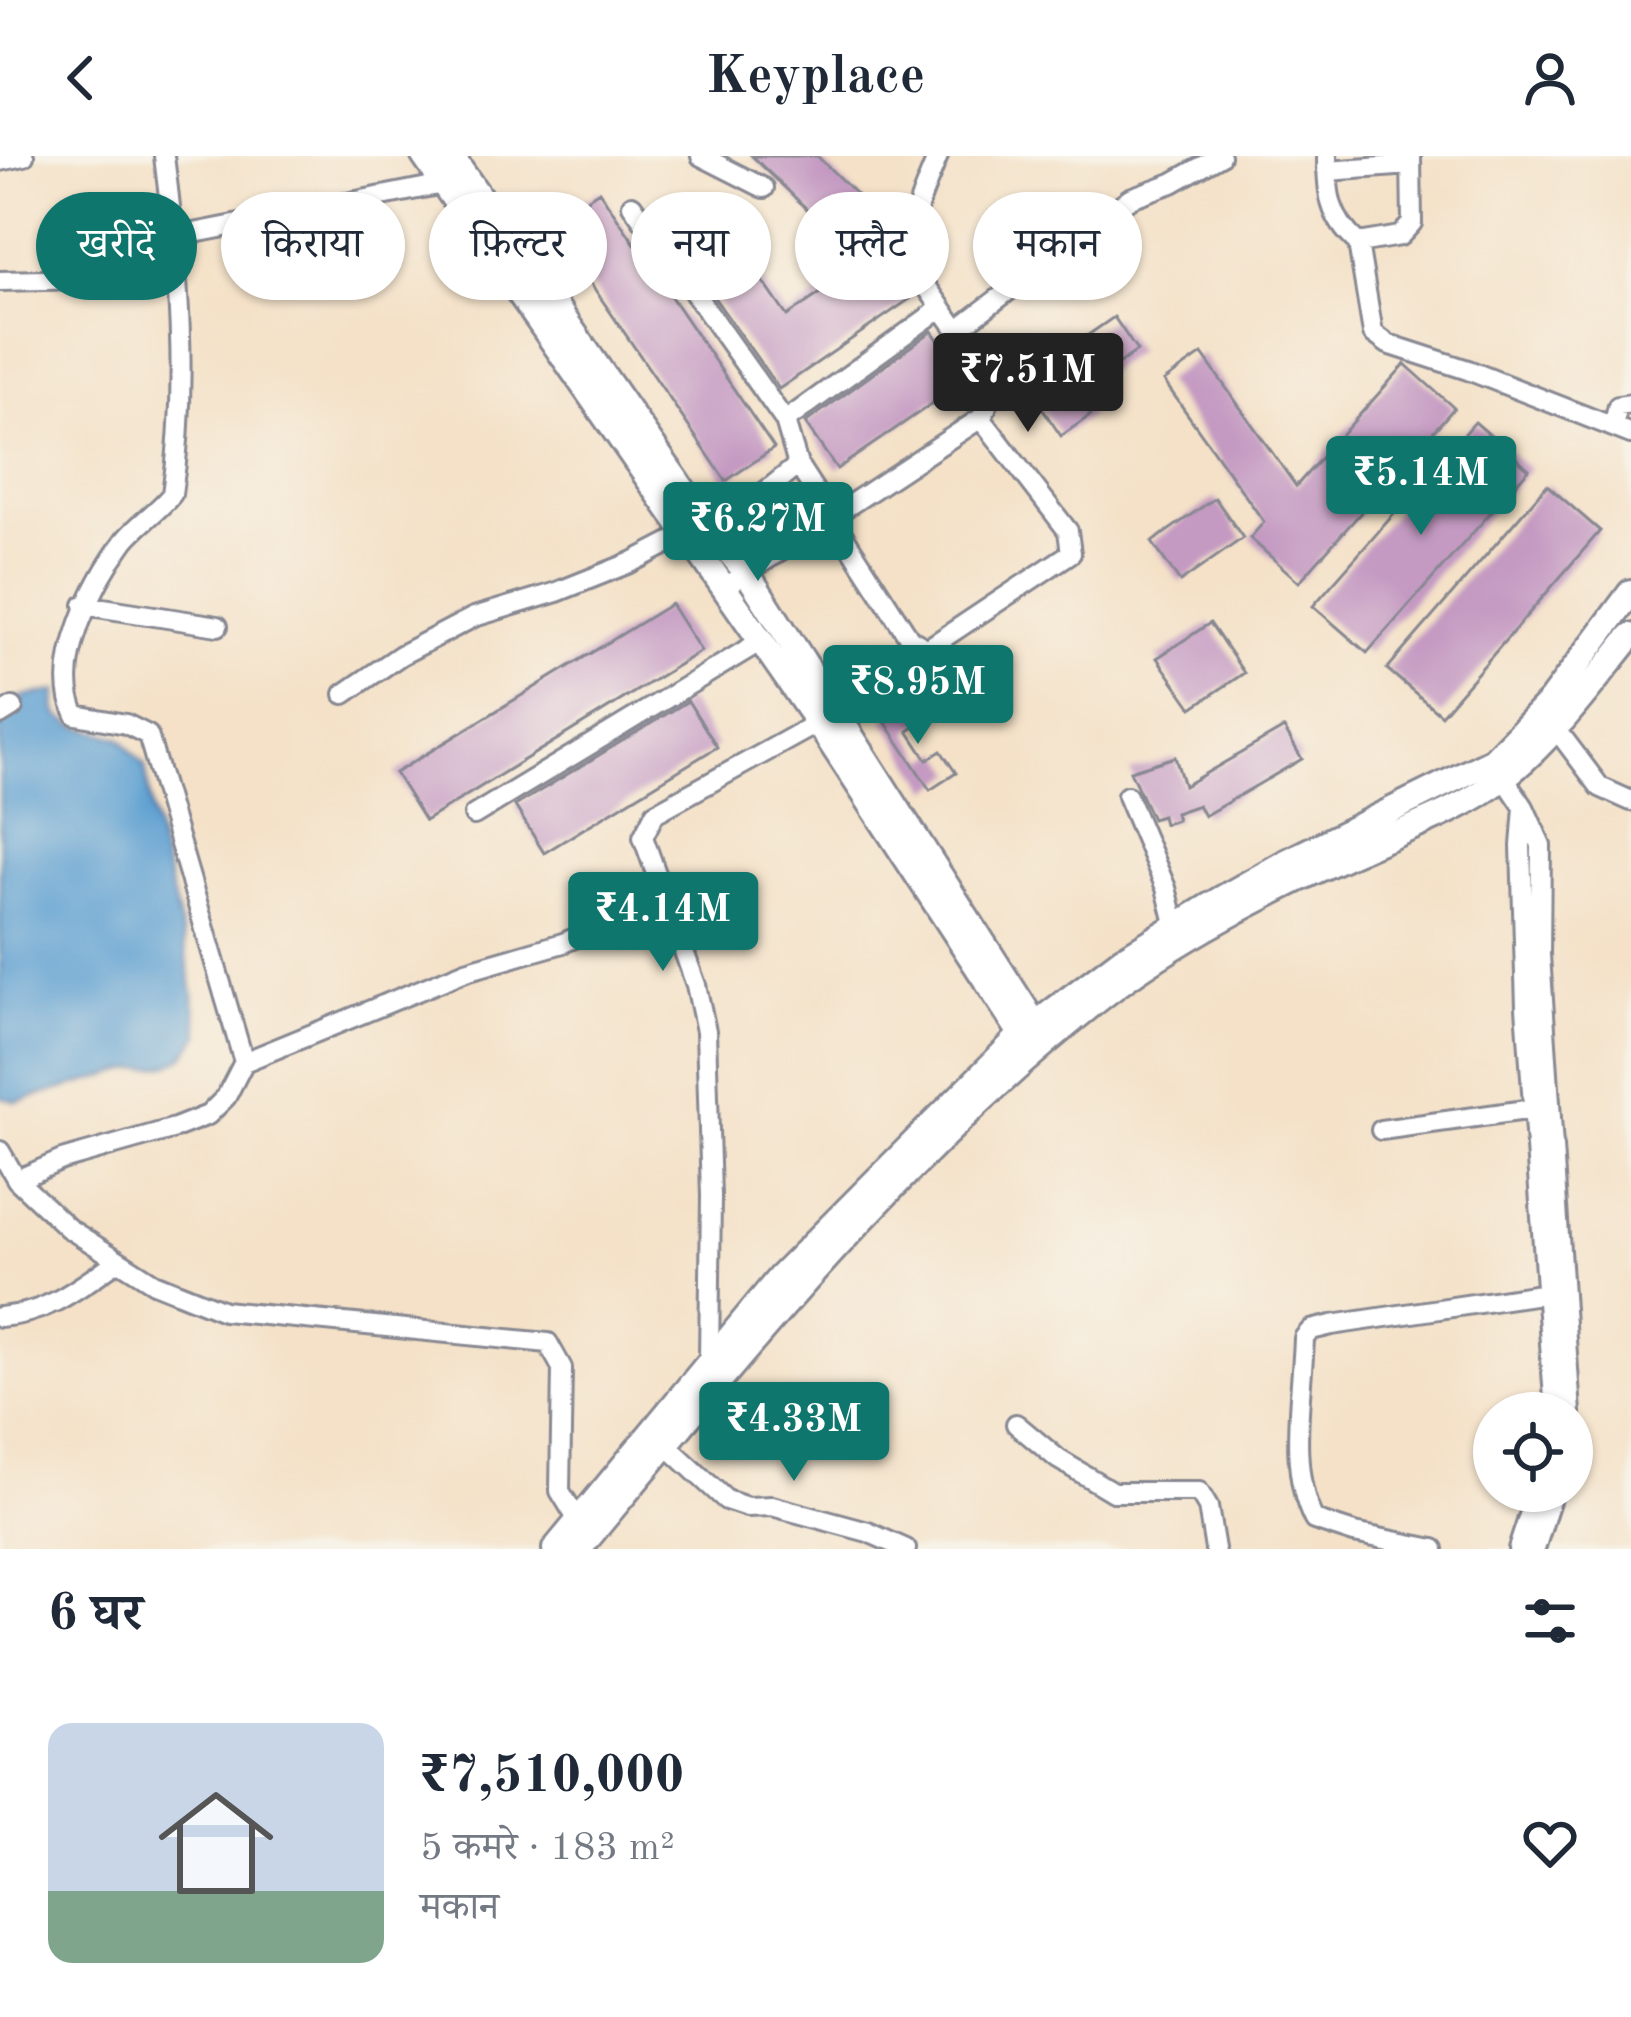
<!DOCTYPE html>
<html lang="hi">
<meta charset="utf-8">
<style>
:root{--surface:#fff;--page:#f2f2f3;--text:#1f2937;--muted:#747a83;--line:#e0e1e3;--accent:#0f766e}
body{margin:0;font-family:"Old Standard TT","Noto Serif Devanagari",serif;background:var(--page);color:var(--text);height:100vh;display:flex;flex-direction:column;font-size:45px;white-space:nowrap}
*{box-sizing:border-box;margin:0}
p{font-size:39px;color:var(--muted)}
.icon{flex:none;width:66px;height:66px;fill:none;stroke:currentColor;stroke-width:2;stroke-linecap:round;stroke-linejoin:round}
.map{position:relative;height:1393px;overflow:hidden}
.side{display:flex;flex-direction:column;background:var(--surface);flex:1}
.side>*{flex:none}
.guide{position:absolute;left:36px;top:36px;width:1560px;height:108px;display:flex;gap:24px}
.fabs{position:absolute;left:1473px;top:1236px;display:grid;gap:24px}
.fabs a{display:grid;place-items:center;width:120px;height:120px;border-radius:50%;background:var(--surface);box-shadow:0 3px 9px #0004;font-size:60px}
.price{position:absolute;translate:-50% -102px;padding:0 27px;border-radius:12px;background:var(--accent);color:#fff;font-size:39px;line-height:78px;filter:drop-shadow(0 3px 6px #0008)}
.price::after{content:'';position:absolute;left:50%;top:72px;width:36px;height:27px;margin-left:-18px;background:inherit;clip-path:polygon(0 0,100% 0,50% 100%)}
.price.selected{background:#222;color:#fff}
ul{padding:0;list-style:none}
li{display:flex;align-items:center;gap:36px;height:300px;padding:0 48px}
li+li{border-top:3px solid var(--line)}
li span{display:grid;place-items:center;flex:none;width:336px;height:240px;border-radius:24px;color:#555}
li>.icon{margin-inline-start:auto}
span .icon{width:144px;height:144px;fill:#fffc;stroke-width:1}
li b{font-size:51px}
h2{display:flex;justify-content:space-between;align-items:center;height:144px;padding:0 48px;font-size:51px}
.chip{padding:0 42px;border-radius:54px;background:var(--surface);box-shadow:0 3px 9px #0004;font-size:42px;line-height:108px}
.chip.selected{background:var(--accent);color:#fff}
header{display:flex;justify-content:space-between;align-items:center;height:156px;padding:0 48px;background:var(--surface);font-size:54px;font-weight:700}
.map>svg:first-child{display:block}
.water{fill:#5ea0d2;stroke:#3c6898;stroke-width:3}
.building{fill:#c49ac2}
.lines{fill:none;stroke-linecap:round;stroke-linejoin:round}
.minor-casing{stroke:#888892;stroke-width:24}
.major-casing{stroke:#888892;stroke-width:30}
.minor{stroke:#fff;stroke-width:18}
.major{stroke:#fff;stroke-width:24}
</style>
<header><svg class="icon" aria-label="back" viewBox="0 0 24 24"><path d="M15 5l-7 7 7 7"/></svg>Keyplace<svg class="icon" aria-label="person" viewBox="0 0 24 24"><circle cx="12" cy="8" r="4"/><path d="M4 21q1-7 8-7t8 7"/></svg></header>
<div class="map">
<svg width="1631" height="1393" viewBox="0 0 1631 1393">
<rect width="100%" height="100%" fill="#f7f3e8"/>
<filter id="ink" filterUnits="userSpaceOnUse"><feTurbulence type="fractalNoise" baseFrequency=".00833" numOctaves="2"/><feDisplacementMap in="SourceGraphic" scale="24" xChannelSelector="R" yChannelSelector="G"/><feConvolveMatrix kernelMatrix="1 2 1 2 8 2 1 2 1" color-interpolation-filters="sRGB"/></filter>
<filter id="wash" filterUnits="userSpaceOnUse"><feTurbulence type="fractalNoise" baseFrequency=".004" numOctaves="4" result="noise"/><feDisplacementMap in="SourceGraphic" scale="48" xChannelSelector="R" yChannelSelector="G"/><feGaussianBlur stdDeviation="2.7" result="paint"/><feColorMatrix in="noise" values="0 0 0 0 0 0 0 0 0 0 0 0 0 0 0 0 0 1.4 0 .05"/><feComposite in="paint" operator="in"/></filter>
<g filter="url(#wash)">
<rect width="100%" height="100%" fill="#f4e1c7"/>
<path class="water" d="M57,535L55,550L59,560L76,570L120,582L145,611L152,658L184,785L200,879L182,902L168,909L128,914L17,946L0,941V567L15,555L20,541Z"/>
<g id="blocks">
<path class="building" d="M752,0H817L863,45L832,77Z
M599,35L774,292L726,325L550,68Z
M735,85L787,160L878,98L910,143L779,233L694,113Z
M1114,161L1137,195L1076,237L1091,259L1061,280L1009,204L1039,184L1052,204Z
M932,175L966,224L837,313L805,267Z
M1202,198L1296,330L1405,208L1454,252L1299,426L1250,382L1264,366L1164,225Z
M1475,266L1529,313L1367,497L1313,450Z
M1547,329L1600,375L1441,559L1387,513Z
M1215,342L1243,382L1180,426L1152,386Z
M671,448L701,495L425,665L395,617Z
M1210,467L1244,517L1192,552L1157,502Z
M688,545L717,591L544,697L515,650Z
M911,546L924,565L908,575L927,604L941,595L956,617L930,634L884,564Z
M1284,572L1302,603L1204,660L1198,649L1175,657L1177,664L1164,668L1162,660L1152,663L1130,615L1175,601L1184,630Z"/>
</g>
</g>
<g filter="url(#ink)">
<use href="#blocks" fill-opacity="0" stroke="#888892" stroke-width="3"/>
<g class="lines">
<g class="minor-casing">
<path id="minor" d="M164,0C178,111 189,226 172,338C159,355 139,367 125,384C95,424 50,509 76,559L126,568L148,579L244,906
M701,0L764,32
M938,0C925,33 904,73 912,110L985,214C990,233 992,246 981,262
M1327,0C1327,37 1329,62 1358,87L1373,177L1388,188L1468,214L1631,278
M0,5L24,0
M1327,15L1411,9
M632,49L785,265
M174,81L443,28
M1358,87L1400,80L1412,67L1411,0
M0,125L87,123
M957,174L1130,42L1172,27L1220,0
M1613,271L1618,250L1631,248
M707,383L798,309L785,265L941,152
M724,432L981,262L1068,375L1071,397L927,493L910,483L798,309
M84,449L218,470
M344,538L401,499L474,461L557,436L632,406L686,378
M0,559L13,551
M1554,570L1600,631L1631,645
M1499,614L1524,651L1541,689L1540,799L1571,1257
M1127,640L1166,732L1178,779
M1524,651L1521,690L1526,851L1555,1257
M474,659L761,485
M1381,974L1533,953
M0,995L17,1024L68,1072L154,1127L224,1155L548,1187L562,1212L560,1335L579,1366
M17,1024L62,1004L175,972L208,959L226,941L244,906L466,815L563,787L665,743
M0,1161C48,1158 78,1132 116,1106
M709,1203L711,1040L706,875L696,829L643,681L655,657L818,567
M1016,1268L1058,1303L1113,1336H1199L1208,1351L1215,1393
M666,1289L726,1344L747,1351L772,1350L868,1376L906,1393
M1434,1393L1354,1377L1314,1364C1287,1312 1302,1240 1304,1182L1311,1174L1332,1169L1547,1137
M1518,1393L1537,1335
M1535,1393L1553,1335"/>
</g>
<g class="major-casing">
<path id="major" d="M424,0L818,567L1029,890
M451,0L714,378L747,417L1042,879
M555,1393L779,1122L1021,879L1122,803L1219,744L1286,706L1493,604L1551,544L1631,436
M579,1393C742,1197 902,997 1104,839C1175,784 1268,737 1349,699C1400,675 1458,657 1503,622C1552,584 1592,528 1631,480"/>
</g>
<use href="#minor" class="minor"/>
<use href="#major" class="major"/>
</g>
</g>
</svg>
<div class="fabs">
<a><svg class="icon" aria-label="locate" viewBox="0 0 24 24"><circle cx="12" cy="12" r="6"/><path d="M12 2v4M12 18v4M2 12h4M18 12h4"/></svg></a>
</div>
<b class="price selected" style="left:1028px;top:279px">₹7.51M</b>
<b class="price" style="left:1421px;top:382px">₹5.14M</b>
<b class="price" style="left:758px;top:428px">₹6.27M</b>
<b class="price" style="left:918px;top:591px">₹8.95M</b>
<b class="price" style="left:663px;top:818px">₹4.14M</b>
<b class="price" style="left:794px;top:1328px">₹4.33M</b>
<div class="guide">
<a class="chip selected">खरीदें</a>
<a class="chip">किराया</a>
<a class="chip">फ़िल्टर</a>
<a class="chip">नया</a>
<a class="chip">फ़्लैट</a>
<a class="chip">मकान</a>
</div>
</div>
<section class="side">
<h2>6 घर<svg class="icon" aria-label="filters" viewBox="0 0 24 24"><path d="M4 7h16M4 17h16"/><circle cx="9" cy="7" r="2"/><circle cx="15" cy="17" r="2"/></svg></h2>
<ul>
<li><span style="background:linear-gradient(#c9d6e8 70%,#7fa58c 0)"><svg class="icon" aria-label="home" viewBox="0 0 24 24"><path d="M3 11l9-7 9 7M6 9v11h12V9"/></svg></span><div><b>₹7,510,000</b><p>5 कमरे · 183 m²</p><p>मकान</p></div><svg class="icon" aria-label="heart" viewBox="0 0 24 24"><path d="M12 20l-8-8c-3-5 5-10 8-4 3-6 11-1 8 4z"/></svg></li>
</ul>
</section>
